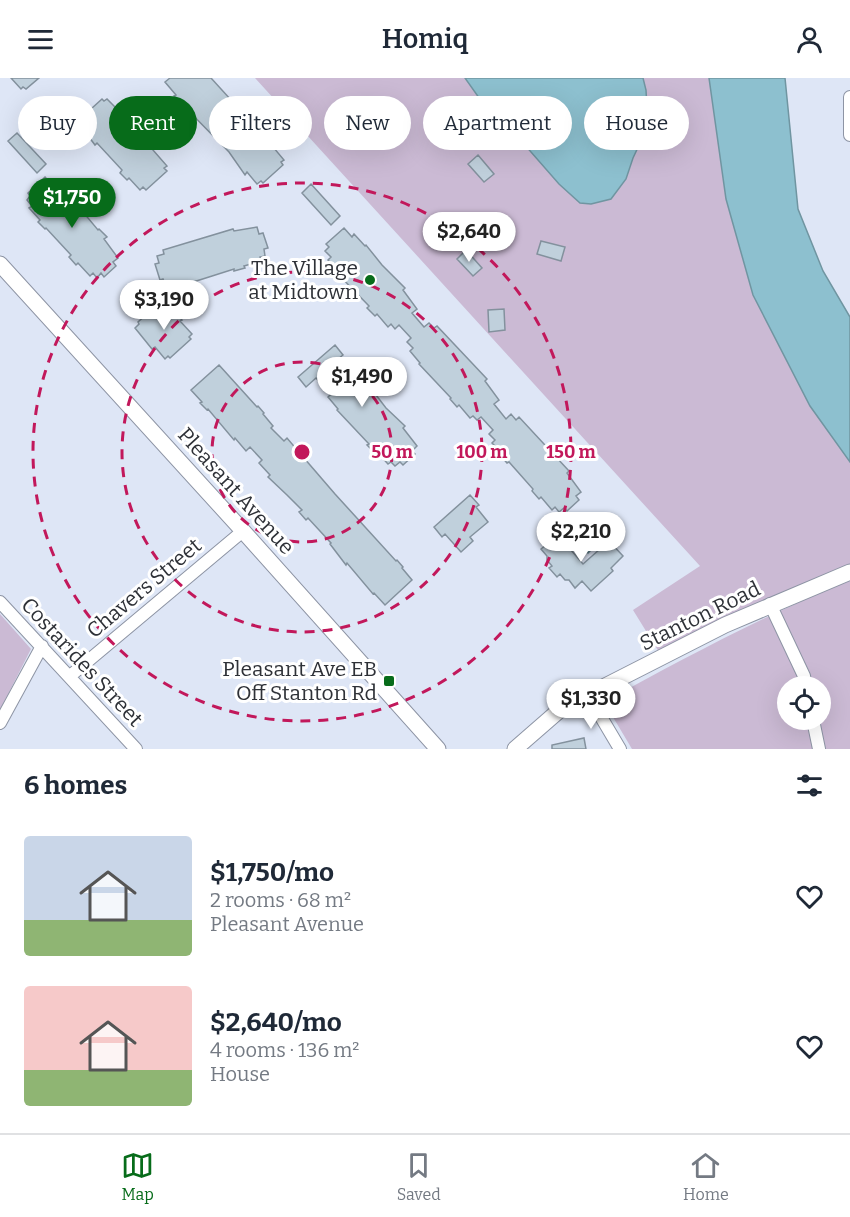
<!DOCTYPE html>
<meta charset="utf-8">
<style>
:root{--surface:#fff;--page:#f6f6f7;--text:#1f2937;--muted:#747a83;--line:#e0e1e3;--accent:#076c1a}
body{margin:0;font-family:Bitter,serif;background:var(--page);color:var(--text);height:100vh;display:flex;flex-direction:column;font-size:22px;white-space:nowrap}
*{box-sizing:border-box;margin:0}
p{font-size:20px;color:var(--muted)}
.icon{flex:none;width:33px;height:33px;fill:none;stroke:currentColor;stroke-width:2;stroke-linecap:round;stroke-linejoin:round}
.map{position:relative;height:671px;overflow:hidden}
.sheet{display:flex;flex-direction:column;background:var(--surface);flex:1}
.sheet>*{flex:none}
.banner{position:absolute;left:18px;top:18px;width:814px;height:54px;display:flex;gap:12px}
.fabs{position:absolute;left:777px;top:598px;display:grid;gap:12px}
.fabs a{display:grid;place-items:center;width:54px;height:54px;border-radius:50%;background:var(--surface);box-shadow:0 6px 24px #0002;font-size:30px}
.price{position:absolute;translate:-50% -51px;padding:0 14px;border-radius:21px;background:#fff;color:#222;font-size:20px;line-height:39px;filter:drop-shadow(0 2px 3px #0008)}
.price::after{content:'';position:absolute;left:50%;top:36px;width:18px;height:14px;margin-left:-9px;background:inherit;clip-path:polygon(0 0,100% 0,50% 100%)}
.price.current{background:var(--accent);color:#fff}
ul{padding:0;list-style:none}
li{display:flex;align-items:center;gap:18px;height:150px;padding:0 24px}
li span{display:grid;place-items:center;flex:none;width:168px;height:120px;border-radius:6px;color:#555}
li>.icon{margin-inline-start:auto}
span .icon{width:72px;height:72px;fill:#fffc;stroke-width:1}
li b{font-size:26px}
h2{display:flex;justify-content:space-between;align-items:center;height:72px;padding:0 24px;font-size:26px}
.chip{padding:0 21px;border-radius:27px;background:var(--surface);box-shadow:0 6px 24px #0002;font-size:21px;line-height:54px}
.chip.current{background:var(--accent);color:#fff}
header{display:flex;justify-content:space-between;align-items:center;height:78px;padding:0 24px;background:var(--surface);font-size:27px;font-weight:600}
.tabs{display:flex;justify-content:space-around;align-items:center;height:84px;border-top:2px solid var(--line);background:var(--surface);font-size:16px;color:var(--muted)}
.tabs a{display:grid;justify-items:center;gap:3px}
.tabs .current{color:var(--accent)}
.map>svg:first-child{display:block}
.green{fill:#cbbad4;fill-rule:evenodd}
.water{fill:#8dc0cf;stroke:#7095a1;stroke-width:1.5}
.building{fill:#c0d0dc;stroke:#83919d;stroke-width:1.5}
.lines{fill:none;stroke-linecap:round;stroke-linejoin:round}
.minor-casing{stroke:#8d94a4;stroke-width:14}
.tertiary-casing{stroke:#8d94a4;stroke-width:17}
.minor{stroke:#fff;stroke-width:12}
.tertiary{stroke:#fff;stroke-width:15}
.ring{fill:none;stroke:#c2185b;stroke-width:3;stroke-dasharray:10 8}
.poi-dot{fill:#076c1a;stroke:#fff;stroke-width:2}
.labels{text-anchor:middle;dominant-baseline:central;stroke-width:6;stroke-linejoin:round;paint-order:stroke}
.poi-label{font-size:21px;fill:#2e3137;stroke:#fff;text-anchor:end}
.street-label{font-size:21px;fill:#2e3137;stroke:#fff}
.centre{fill:#c2185b;stroke:#fff;stroke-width:3}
.ring-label{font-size:18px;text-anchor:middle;font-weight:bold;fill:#c2185b;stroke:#fff;stroke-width:6;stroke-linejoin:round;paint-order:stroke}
</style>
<header><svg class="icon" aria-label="menu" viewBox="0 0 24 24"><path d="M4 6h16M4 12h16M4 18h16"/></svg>Homiq<svg class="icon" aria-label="person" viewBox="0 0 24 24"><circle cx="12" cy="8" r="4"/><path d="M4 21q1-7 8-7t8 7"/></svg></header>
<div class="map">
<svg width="850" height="671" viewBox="0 0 850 671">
<rect width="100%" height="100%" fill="#dee6f6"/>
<path class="green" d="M255,0H709L726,121L753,217L810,328L850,384V493L662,579L633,532L700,488Z
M850,503V671H632L604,624C661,593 718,562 778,534C802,523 825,512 850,503ZM788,609H820V642H788Z
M0,536L31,571L0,632Z"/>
<path class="water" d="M465,0H643L646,12L648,48L633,80L626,101L611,121L591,126L580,125L559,106L517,58L489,34Z
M709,0H785L798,131L823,193L850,239V384L810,328L753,217L726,121Z
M577,449L582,455L585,454L596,467L588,475L584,471L582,473L577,468L579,466L576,462L577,460L571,454Z"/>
<path class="building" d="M11,0H39L26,11L23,9L21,11Z
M170,0H211L231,22L232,20L238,27L237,29L266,62L268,60L274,67L273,69L284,82L281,84L283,87L263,105L261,103L257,106L247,94L245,97L229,74L174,18L176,17L165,4Z
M102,21L104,23L107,21L119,33L120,32L127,39L125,40L167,88L164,90L167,93L146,112L143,109L140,112L129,100L127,102L120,95L122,92L97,65L95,67L89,59L91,57L80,45L83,43L81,40Z
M17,55L46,86L37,95L8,63Z
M478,77L494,96L484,104L468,86Z
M45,99L53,108L56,105L67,117L68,116L98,152L99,151L107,159L104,161L118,180L113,184L116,188L104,199L101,195L97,200L93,195L90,198L78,185L76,187L69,179L71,177L46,150L45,151L38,144L40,142L29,130L32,128L27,122L30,118L28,115Z
M311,106L340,138L331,147L302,115Z
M257,149L259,156L263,155L268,170L264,171L265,178L260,179L261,183L244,188L245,190L234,193V191L190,205L189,203L166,209L163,201L160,202L155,186L159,185L157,178L164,176L163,172L233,151L234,153Z
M344,150L352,159L354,156L365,168L366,167L382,187L405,210L403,212L417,231L412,235L424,249L429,245L434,250L437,248L487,301L485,303L499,322L494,326L506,341L511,336L516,342L519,339L569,393L567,395L581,414L576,418L579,422L567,433L564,430L559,434L555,429L552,432L541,419L539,421L532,413L533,411L509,384L507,385L501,378L503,376L492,365L495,362L489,356L493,352L481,339L477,342L473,338L470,340L459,327L457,329L450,321L451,320L419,286L420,285L410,273L413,270L407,264L411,260L399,247L395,251L391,246L388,249L377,236L375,238L367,230L369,228L337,195L338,193L328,182L331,179L325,173L329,169L326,166Z
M541,163L565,169L561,183L537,176Z
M466,172L482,190L473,198L457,181Z
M162,223L182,242L180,243L192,256L189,259L191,261L170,280L168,278L165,281L155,269L152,271L135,250L139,246L138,244Z
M504,231L505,252L489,254L488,232Z
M335,267L343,277L338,281L352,297L354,294L365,306L366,304L386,330L405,348L403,350L417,368L412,373L415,376L403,387L400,384L395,388L391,384L388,386L377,374L375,375L367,367L369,366L337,332L338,331L328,319L331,316L316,300L306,309L298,299Z
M219,287L257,329L258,328L264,335L263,336L273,348L271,350L284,363L287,360L298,373L299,371L306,378L304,380L335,416L396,483L397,482L403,489L402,490L412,502L385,527L374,515L373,516L347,485L346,487L330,466L331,465L308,440L306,442L299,434L302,432L287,417L268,399L270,397L259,385L262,382L250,369L246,373L235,360L234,362L208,331L207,332L200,325L202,324L191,312Z
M470,417L479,427L476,429L488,444L470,459L473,463L461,474L445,456L442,459L434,449Z
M558,457L583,486L609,463L623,478L611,490L613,493L591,513L582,503L575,510L569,502H565L560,496L557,499L549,490L552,488L547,482V478L541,471Z
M584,660L586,671H552V667Z"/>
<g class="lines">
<g class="minor-casing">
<path id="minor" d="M850,19V57
M0,524L136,671
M770,526L804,598L806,609
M70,598L243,453
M588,617L620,671
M813,642L819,671
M0,645L42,568"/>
</g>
<g class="tertiary-casing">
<path id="tertiary" d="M0,186L243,453L438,671
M515,671L562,630L725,547L850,494"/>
</g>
<use href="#minor" class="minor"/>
<use href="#tertiary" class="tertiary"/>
</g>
<g class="ring">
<circle cx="302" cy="374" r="90"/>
<circle cx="302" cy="374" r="180"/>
<circle cx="302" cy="374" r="269"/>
</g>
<g class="poi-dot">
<circle cx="370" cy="202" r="6"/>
<rect x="383" y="597" width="12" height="12" rx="3"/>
</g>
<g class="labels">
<g class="poi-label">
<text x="358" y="190">The Village<tspan x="358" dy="24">at Midtown</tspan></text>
<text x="377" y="591">Pleasant Ave EB<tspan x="377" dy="24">Off Stanton Rd</tspan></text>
</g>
<g class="street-label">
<text transform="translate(236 413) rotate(48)">Pleasant Avenue</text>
<text transform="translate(144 510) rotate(-40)">Chavers Street</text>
<text transform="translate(700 538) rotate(-26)">Stanton Road</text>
<text transform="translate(82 584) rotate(47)">Costarides Street</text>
</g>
</g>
<circle cx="302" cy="374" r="9" class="centre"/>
<g class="ring-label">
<text x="392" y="380">50 m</text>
<text x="482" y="380">100 m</text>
<text x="571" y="380">150 m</text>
</g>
</svg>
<div class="fabs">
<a><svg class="icon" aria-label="locate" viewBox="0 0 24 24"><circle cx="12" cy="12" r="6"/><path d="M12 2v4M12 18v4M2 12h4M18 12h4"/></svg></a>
</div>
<b class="price current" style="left:72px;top:151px">$1,750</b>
<b class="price" style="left:469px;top:185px">$2,640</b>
<b class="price" style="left:164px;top:253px">$3,190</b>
<b class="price" style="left:362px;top:330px">$1,490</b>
<b class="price" style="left:581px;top:485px">$2,210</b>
<b class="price" style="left:591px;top:652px">$1,330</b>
<div class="banner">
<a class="chip">Buy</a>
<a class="chip current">Rent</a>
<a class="chip">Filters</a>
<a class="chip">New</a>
<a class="chip">Apartment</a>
<a class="chip">House</a>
</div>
</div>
<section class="sheet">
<h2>6 homes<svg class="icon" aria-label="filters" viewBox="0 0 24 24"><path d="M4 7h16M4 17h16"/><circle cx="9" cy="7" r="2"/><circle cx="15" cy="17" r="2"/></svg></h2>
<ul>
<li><span style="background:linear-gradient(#c9d6e8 70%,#8fb573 0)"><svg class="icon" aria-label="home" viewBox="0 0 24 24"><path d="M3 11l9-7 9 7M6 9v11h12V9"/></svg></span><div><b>$1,750/mo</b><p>2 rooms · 68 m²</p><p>Pleasant Avenue</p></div><svg class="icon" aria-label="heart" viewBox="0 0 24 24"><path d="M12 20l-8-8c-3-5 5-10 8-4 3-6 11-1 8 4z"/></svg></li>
<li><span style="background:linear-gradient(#f6c9c9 70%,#8fb573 0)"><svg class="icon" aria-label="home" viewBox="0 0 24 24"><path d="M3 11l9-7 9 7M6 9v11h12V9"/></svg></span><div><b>$2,640/mo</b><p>4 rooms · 136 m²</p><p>House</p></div><svg class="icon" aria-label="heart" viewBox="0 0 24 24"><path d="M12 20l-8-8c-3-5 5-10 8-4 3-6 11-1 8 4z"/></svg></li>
</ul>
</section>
<nav class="tabs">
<a class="current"><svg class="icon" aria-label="map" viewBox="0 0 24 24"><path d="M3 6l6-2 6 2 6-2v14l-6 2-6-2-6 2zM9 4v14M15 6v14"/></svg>Map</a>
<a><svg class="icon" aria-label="saved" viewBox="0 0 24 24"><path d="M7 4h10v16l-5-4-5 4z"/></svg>Saved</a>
<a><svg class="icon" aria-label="home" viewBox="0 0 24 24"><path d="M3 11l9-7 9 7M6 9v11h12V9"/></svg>Home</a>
</nav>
